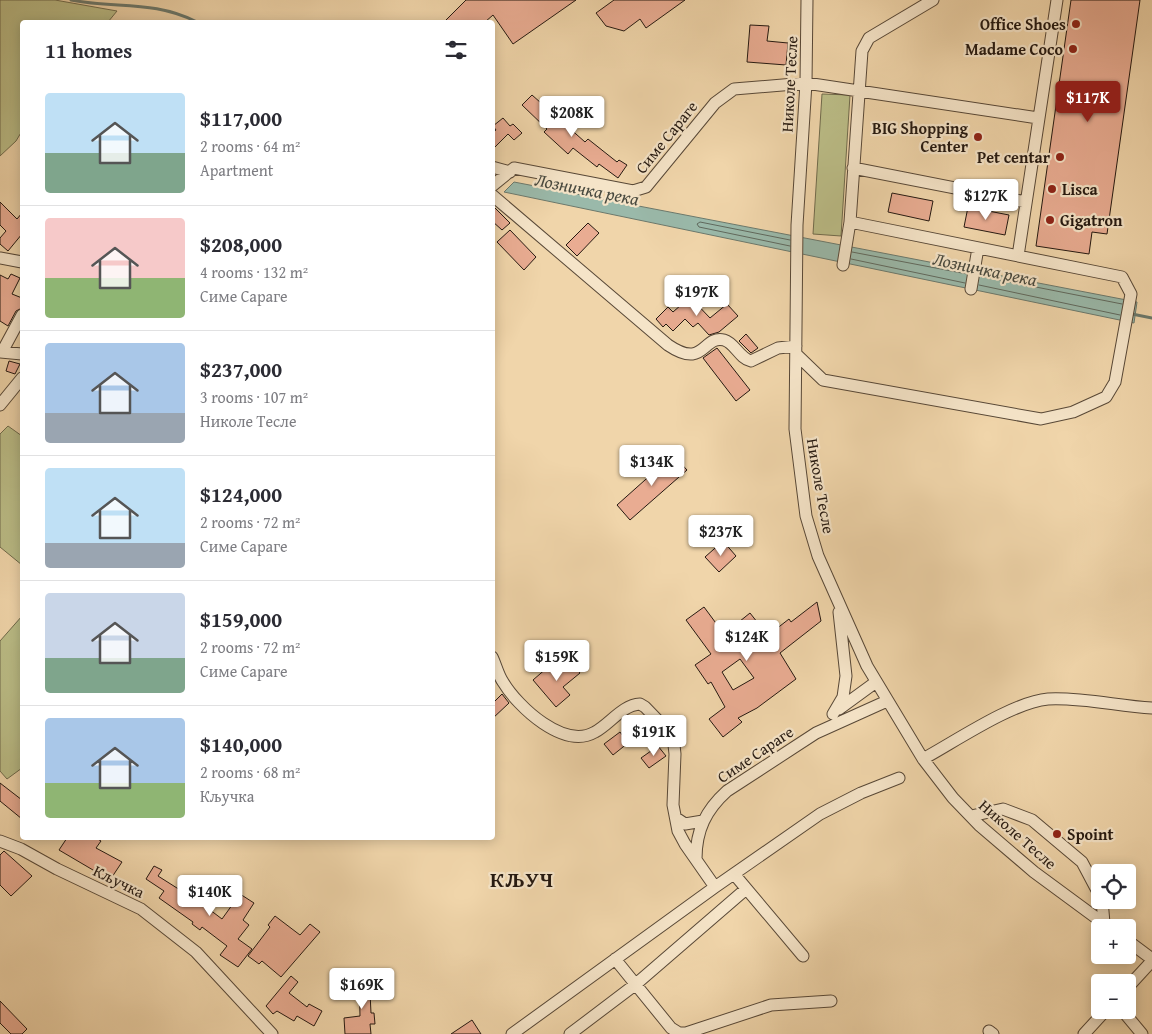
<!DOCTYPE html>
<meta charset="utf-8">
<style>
:root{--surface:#fff;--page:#f2f2f3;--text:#2b2b33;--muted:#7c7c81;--line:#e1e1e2;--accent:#8f2418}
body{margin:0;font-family:"Gentium Book Plus",serif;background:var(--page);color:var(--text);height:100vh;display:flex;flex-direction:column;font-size:19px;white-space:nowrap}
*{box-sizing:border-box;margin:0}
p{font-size:16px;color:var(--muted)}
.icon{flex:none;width:28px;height:28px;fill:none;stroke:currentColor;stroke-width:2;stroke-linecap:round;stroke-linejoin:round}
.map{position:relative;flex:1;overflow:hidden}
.panel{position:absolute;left:20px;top:20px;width:475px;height:820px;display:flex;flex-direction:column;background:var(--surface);border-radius:5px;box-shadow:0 2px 12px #0003}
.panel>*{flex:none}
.buttons{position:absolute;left:1091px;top:864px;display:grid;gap:10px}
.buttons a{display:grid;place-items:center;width:45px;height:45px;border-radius:5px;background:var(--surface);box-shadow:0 2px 12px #0003;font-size:25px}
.price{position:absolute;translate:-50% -42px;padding:0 11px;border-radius:5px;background:#fff;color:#222;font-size:16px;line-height:32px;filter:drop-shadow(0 1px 2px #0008)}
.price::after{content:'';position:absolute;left:50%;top:30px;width:15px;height:11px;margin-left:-8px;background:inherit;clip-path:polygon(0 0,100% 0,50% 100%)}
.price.selected{background:var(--accent);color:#fff}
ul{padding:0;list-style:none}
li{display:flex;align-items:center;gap:15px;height:125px;padding:0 25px}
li+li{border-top:1px solid var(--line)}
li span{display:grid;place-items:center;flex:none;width:140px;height:100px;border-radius:5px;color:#555}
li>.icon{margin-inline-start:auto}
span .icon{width:60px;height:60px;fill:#fffc;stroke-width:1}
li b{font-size:21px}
h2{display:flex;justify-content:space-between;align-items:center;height:60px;padding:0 25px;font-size:21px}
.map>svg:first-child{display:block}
.green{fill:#bbbd87;stroke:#706b4c}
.water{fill:#9ab9aa;stroke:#6b796d}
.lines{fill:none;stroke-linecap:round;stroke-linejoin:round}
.shore{stroke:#60695e;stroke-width:1}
.stream{stroke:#6b796d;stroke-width:3}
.building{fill:#e9ac92;stroke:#251911;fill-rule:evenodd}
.minor-casing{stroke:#584837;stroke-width:13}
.minor{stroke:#f5e4c8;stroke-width:11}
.poi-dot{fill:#8f2418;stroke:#f5e4c8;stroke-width:2}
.labels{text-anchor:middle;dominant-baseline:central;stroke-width:4.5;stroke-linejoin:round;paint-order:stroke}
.poi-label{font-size:16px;font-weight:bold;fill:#251911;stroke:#f5e4c8;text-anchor:end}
.street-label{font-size:16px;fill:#251911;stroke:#f5e4c8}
.water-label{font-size:18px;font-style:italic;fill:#48493f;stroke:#f5e4c8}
.district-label{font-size:21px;font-weight:bold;letter-spacing:1px;fill:#251911;stroke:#f5e4c8}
</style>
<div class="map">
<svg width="1152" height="1034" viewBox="0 0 1152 1034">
<rect width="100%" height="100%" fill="#f0d5aa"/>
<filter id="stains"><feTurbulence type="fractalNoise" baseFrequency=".004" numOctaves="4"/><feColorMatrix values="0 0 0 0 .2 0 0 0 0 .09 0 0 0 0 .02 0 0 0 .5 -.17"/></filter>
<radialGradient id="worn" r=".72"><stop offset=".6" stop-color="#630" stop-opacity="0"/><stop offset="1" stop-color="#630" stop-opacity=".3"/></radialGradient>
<path class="green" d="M0,0H55L117,11L108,22H22V131L16,141L0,156Z
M822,94L850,95L841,236L813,234Z
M8,426L22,436V565L0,547V434Z
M22,616V768L7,779L0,771V641Z"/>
<path class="water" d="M514,182L1137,302L1134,323L504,192Z"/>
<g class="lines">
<path class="shore" d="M790,246L699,227L697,224L700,222L790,240
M852,252L967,274
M851,259L965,283
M980,276L1122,304
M979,285L1120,315"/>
<path class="stream" d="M71,0C117,9 153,0 197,22
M1132,314L1152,318"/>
</g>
<path class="building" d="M466,0H576L513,44L493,15L485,22H444Z
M614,0H685L646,28L640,19L624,31L606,26L596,13Z
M1071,0H1140L1107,234L1092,232L1089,254L1036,246Z
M750,25L769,26L767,41L788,43L786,65L747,62Z
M532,95L585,142L588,139L617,162L619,160L627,165L618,178L599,164L597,167L573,148L568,154L544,132L547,129L522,105Z
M503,118L510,126L513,124L522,133L514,140L508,134L492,150V133L496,130L493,126Z
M892,193L933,201L929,221L888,212Z
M0,202L17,219L22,213V234L8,251L0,244V238L6,231L0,225Z
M492,205L510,223L502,230L492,221Z
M968,207L1009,215L1005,235L964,227Z
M588,223L599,233L577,256L566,245Z
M510,230L536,257L524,270L497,242Z
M11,274L20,278L12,294L22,298V308L16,311L8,326L0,321V275L8,279Z
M690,297L710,318L727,304L738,316L719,332L709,335L698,323L693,327L685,319L673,331L666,324L663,327L656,319L668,307L673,312Z
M746,334L758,348L751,353L739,341Z
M717,348L750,390L736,401L703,358Z
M9,361L20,364L15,374L6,371Z
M673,455L687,470L630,520L617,505Z
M723,541L736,556L719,572L705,557Z
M817,602L821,621L780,653L796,679L757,708L738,718L742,722L723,737L709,719L725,707L711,682L708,684L695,665L711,654L686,620L704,607L724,634L750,613L765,632L768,630L771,633L789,619L791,622ZM740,659L754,678L733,690L722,672Z
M569,660L580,673L563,687L570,695L556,707L533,680L548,667L553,674Z
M502,694L509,703L492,719V704Z
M620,732L628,743L613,755L604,744Z
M658,746L666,756L649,768L641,758Z
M0,783L22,800V819L0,801Z
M67,838H96L101,841L96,848L122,862L110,880L59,850Z
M4,851L32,876L11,896L0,885V855Z
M154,866L162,870L158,876L188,895L189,894L222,919L240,894L254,903L243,920L249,925L238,939L252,949L238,967L220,955L227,946L202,927L200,930L192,924L193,922L159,898L164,891L146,879Z
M275,916L300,935L310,924L320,932L281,977L262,961L259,964L248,956L270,927L268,925Z
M359,972H369L371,1013H374L375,1024H370L371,1034H345L344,1018L360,1016Z
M291,976L298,982L289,993L307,1007L309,1004L322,1011L314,1026L297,1016L294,1021L277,1011L273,1014L266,1006Z
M0,1001L27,1029L22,1034H11L0,1023Z
M472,1020L481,1034H451Z"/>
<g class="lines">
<g class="minor-casing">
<path id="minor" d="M807,0L806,83L797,225L795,429L806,516L818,556L867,666L923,759L953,798L979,825L1034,872L1110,928
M492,167L510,172
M853,168L1026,202
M492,186L514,168L633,191L646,187L715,103L734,89L806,83L1038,118
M492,195L668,345C705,370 702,335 724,340C735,343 739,358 751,361L778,348L796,346
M1018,256L1057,0
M0,258L22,262
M843,265L850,222L862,51L869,38L933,0
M971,289L978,248
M0,352L22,354
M2,352L22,315
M796,354L823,380L1041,419L1073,412L1106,397L1115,382L1131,294L1122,277L850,222
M0,405L22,378
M492,657C496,665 498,675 503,682C518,707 564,750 595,732C610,724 622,705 640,704L645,707L673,736L675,754L673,805L678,831L685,844L715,887
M839,709L876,682
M833,714L843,697L846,676L839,612
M923,759C956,741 1013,702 1048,699C1081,697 1118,706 1152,708
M971,816L1003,809L1032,820L1082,862L1100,896
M676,818L685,824L703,821
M0,841L21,849L57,869L141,909L196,952L272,1034
M696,859C696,830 706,810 727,791L816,733L887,701
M734,874L803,956
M1102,900L1104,923
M1128,941L1152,959
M615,959L671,1028L679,1033H686L771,1005L831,1001
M1128,987L1152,961
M1122,1010L1142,1034
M989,1031L993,1034
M512,1034L715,887L820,814L861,793L899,778
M570,1034L636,984L746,889
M1084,1034L1106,1010"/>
</g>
<use href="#minor" class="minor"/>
</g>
<g class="poi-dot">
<circle cx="1076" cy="24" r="5"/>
<circle cx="1073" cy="49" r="5"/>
<circle cx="978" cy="137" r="5"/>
<circle cx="1060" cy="157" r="5"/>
<circle cx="1052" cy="189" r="5"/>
<circle cx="1050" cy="220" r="5"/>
<circle cx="1057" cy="834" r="5"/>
</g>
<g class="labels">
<g class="poi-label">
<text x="1066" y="24">Office Shoes</text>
<text x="1063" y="49">Madame Coco</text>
<text x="968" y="128">BIG Shopping<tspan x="968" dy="18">Center</tspan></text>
<text x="1050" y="157">Pet centar</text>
<text x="1062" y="189" text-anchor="start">Lisca</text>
<text x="1060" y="220" text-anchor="start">Gigatron</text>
<text x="1067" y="834" text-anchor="start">Spoint</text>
</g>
<g class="street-label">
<text transform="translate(789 84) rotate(-87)">Николе Тесле</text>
<text transform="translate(666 137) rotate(-51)">Симе Сараге</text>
<text transform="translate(821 486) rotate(80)">Николе Тесле</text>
<text transform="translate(755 754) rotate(-34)">Симе Сараге</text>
<text transform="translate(1018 834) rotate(41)">Николе Тесле</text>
<text transform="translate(119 881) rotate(26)">Кључка</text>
</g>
<g class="water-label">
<text transform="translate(587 189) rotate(11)">Лозничка река</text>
<text transform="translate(985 269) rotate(12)">Лозничка река</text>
</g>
<g class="district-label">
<text x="522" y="879">КЉУЧ</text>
</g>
</g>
<rect width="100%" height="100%" filter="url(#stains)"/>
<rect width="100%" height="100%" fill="url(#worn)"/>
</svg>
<div class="buttons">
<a><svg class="icon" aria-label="locate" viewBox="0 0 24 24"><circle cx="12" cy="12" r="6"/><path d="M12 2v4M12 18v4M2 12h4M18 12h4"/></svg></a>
<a>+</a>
<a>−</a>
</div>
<b class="price selected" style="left:1088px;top:123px">$117K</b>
<b class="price" style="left:572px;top:138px">$208K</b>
<b class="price" style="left:986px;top:221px">$127K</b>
<b class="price" style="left:697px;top:317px">$197K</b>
<b class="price" style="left:652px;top:487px">$134K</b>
<b class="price" style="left:721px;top:557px">$237K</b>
<b class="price" style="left:747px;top:662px">$124K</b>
<b class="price" style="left:557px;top:682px">$159K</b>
<b class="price" style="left:654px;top:757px">$191K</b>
<b class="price" style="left:210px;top:917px">$140K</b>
<b class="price" style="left:362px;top:1010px">$169K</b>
<section class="panel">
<h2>11 homes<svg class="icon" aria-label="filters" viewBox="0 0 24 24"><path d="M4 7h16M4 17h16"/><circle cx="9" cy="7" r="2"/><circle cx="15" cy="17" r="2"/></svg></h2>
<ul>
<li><span style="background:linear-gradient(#bfe0f5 60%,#7fa58c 0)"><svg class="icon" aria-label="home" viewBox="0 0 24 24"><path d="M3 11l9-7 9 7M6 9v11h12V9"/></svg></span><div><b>$117,000</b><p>2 rooms · 64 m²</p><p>Apartment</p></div></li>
<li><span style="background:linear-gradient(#f6c9c9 60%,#8fb573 0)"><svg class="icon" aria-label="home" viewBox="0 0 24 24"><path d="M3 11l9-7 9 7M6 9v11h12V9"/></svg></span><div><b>$208,000</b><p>4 rooms · 132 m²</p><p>Симе Сараге</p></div></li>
<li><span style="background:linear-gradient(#a9c7e8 70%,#9aa5b1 0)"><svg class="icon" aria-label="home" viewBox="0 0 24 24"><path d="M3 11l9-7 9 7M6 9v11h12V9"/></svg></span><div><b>$237,000</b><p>3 rooms · 107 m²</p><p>Николе Тесле</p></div></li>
<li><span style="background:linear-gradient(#bfe0f5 75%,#9aa5b1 0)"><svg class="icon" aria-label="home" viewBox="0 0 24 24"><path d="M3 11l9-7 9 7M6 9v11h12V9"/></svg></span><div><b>$124,000</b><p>2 rooms · 72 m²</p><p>Симе Сараге</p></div></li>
<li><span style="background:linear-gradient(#c9d6e8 65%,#7fa58c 0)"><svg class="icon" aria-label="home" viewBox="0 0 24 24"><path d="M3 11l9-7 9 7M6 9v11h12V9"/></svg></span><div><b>$159,000</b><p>2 rooms · 72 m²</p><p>Симе Сараге</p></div></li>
<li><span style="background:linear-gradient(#a9c7e8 65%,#8fb573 0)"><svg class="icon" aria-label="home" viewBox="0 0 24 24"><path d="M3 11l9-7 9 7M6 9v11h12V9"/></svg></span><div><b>$140,000</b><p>2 rooms · 68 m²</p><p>Кључка</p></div></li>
</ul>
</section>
</div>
